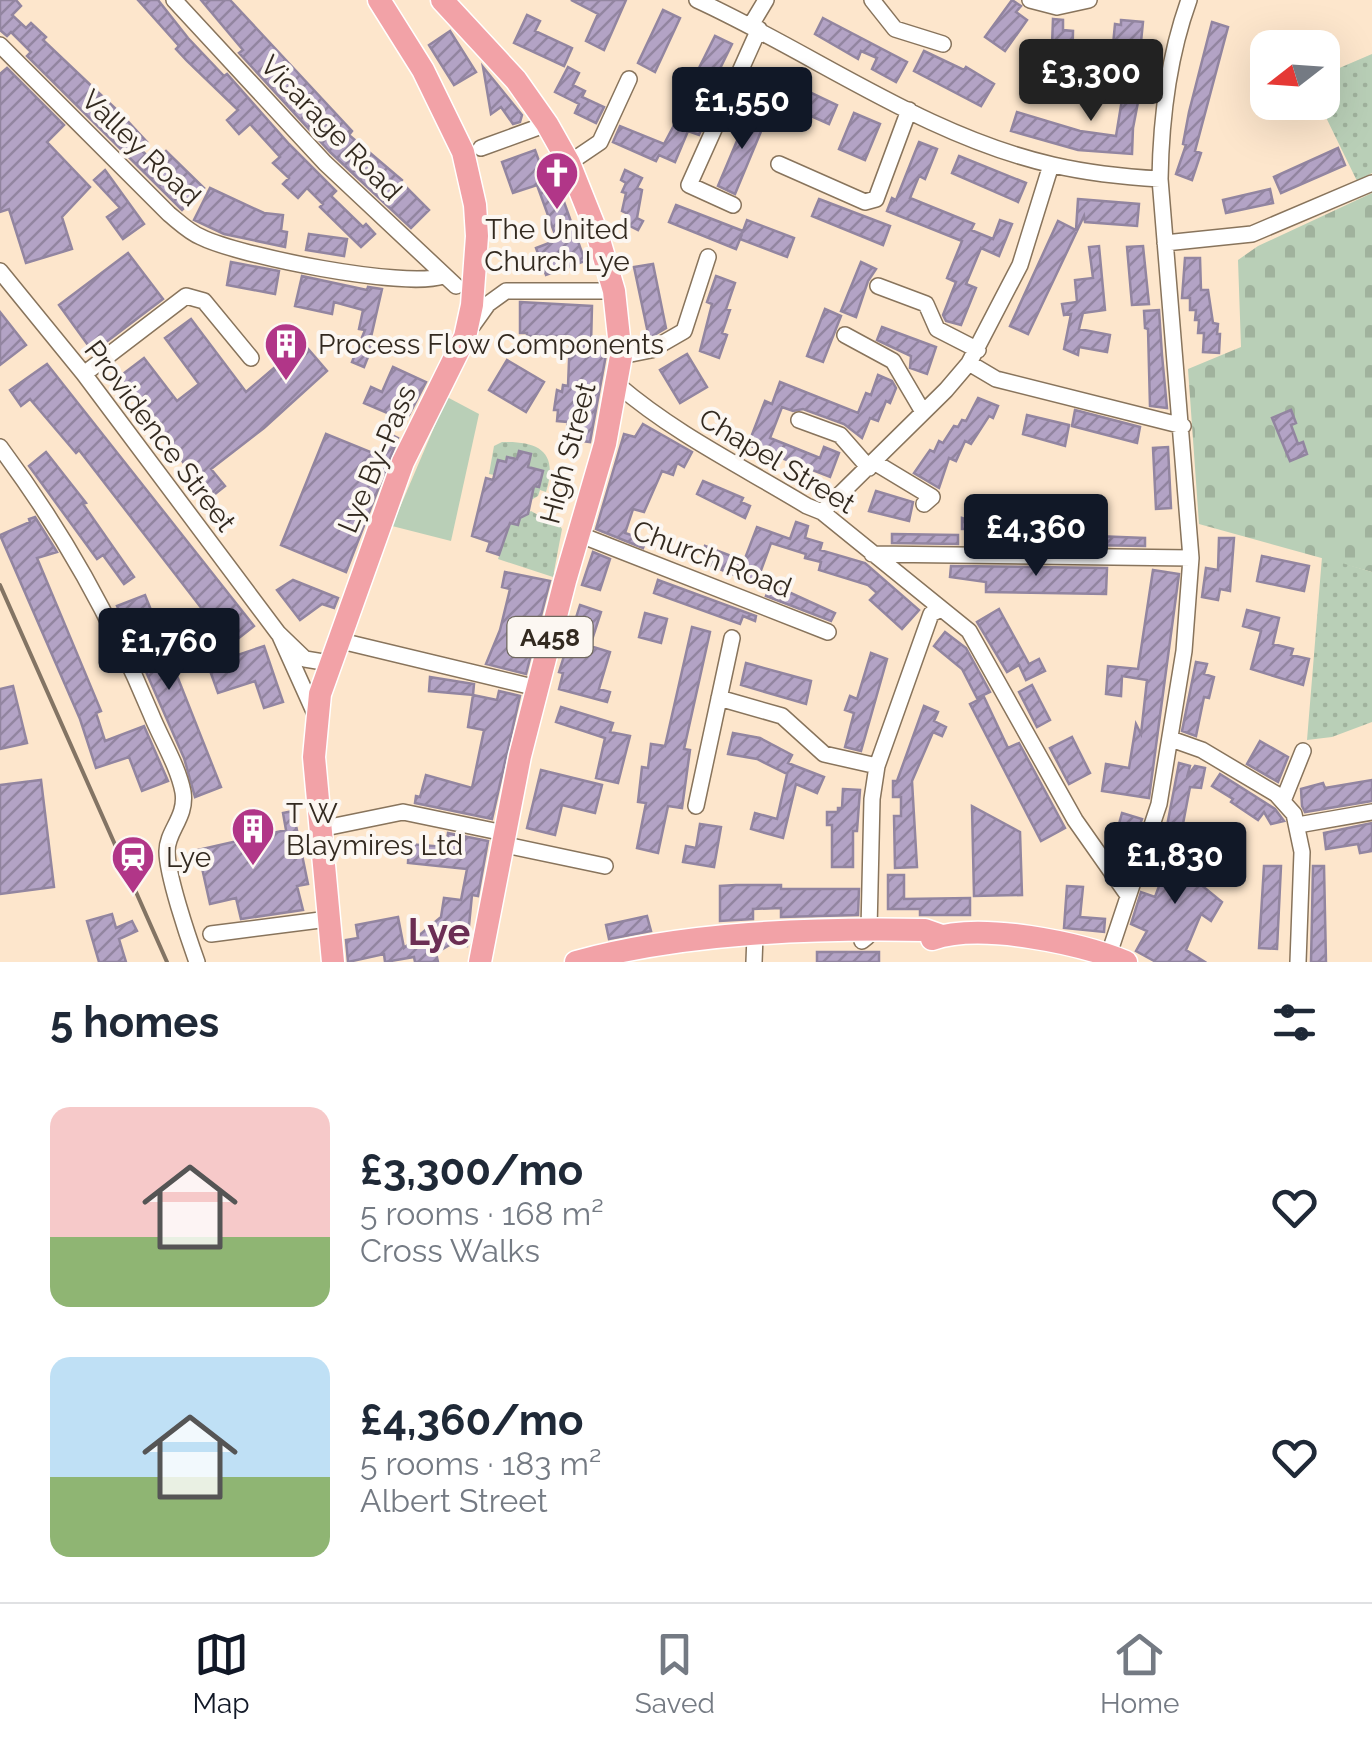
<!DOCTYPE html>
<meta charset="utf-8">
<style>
:root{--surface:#fff;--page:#f6f6f7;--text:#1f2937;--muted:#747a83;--line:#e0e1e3;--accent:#111827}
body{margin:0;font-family:Raleway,sans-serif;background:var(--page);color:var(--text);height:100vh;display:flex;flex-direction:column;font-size:38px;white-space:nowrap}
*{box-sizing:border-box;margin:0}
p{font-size:32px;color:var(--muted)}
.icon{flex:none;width:55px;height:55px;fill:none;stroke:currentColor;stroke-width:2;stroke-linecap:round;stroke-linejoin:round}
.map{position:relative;height:962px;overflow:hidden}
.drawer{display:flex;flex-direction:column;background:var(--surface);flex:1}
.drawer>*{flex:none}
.needle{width:65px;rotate:253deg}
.tools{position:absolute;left:1250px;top:30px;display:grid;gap:20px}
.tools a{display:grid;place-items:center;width:90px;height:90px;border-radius:20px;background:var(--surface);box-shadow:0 10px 40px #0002;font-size:50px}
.price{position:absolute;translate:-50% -85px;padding:0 22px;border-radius:10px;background:var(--accent);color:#fff;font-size:32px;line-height:65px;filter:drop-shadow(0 2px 5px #0008)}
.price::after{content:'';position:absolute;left:50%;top:60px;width:30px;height:22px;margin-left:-15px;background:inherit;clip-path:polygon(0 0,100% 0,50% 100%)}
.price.active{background:#222;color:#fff}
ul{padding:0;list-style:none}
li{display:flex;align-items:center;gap:30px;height:250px;padding:0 50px}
li span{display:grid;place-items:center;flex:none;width:280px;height:200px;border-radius:20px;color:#555}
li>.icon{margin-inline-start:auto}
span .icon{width:120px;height:120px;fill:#fffc;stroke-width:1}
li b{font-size:42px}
h2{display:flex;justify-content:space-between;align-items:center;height:120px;padding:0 50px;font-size:42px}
.dock{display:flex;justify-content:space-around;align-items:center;height:140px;border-top:2px solid var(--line);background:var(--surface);font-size:28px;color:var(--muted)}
.dock a{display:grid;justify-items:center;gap:5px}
.dock .active{color:var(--accent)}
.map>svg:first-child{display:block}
.green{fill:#b9cfb7}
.cemetery{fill:url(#cemetery-stones)}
.garden{fill:url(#garden-dots)}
.building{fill:url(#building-hatch);stroke:#9285a0;stroke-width:2.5}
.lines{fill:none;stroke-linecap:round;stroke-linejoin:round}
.minor-casing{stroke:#88745c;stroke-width:18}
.highway-casing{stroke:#fff;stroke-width:25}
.minor{stroke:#fff;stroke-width:15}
.highway{stroke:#f2a2a7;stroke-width:22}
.rail{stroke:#837464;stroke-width:4}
.labels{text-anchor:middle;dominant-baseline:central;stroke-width:8;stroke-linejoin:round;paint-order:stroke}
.shield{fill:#fcf7f2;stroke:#6f685f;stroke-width:2.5}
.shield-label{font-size:25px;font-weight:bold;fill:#332a20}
.street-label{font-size:28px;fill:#332a20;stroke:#fcf7f2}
.poi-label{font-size:28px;fill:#332a20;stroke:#fcf7f2;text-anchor:start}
.district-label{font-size:38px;font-weight:bold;fill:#6b2e54;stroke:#fcf7f2}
</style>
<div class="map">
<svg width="1372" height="962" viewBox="0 0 1372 962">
<defs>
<pattern id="cemetery-stones" width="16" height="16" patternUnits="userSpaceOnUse" patternTransform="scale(2.5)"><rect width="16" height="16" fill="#b9cfb7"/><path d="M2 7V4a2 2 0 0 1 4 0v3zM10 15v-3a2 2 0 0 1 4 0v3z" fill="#a0b29d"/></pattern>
<pattern id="garden-dots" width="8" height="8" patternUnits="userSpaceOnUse" patternTransform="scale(2.5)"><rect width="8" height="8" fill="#b9cfb7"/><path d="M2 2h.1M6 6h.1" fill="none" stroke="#a0b29d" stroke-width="1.8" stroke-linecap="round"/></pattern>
<pattern id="building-hatch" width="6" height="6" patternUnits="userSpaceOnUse" patternTransform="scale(2.5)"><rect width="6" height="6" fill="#b3a3c5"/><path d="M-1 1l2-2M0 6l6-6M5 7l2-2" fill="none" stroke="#9285a0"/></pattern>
</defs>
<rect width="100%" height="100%" fill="#fde6cc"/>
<path class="green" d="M447,397L479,414L451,541L392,526Z"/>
<path class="cemetery" d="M1372,193V572L1199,524L1188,369L1241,347L1238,260L1258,246Z"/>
<path class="garden" d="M1372,54V173L1357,181L1319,103L1322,102L1323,75Z
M502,442C538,441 559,451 546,492L540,490L538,496L531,500L524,498L542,471L528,467L531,454L519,451L517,459L508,457L506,462L498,460L494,475L489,474L494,446Z
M531,511L540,516L552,515L562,529L553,577L498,559L510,523Z
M1322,557L1372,572V722L1332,737L1307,740Z"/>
<path class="building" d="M0,0H16L21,6L12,15L26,28L31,23L46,37L43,40L120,113L147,142L140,149L154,162L166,151L204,188L182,210L27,56L31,52L11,32L7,36L0,30Z
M138,0H158L188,38L224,76L227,74L289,144L336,191L331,196L363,227L366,224L375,234L361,247L320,207L323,204L307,188L298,198L283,184L289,178L273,163L280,157L250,124L239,134L227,120L238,110L187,61L176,49L179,46Z
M201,0H230L352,131L349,135L402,180L401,182L429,210L411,228L330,152L239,53L243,50Z
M571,0H626L604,50L586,41L598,14Z
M1012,0L1021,6L1016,12L1027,20L1005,51L985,37Z
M663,10L680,18L655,72L638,63Z
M527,15L540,21L535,31L572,48L564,66L514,43Z
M823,18L907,62L896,82L872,69L877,58L861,51L858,59L815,34Z
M1053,19L1063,20V30L1073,31L1072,72H1051Z
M1121,20L1143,22L1141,42H1138L1137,47L1113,45L1115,24L1121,25Z
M1212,22L1228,27L1195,151L1201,153L1192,180L1176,174L1186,145L1183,144L1189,112Z
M450,31L476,72L454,85L429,45Z
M715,36L732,44L706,97L689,88Z
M924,51L964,70L966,67L994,84L981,106L914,71Z
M1128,63L1145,66L1133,128L1132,154L1078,150L1011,131L1017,112L1080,131L1116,136Z
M483,67L522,115L520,122L513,124L501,107L491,114Z
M568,67L579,73L573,85L585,91L582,97L604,107L596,123L575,113L579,104L555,92Z
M7,68L64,125L47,142L90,187L62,217L72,249L26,263L9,209L0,212V74Z
M765,71L837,105L829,124L784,104L786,99L759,88Z
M695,102L711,108L699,135L688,131L675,162L659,155L656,161L613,142L620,126L664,144L681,112L689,115Z
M750,110L767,117L735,194L718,186Z
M854,113L880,124L865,160L839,149Z
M919,142L937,149L925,179L919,176L910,198L974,224L971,230L993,239L1000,220L1012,224L999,256L981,248L966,284L976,288L961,325L946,321L943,315L956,282L947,278L962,241L887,211L892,198L896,200Z
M1338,148L1345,165L1281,193L1274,177Z
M535,150L549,189L558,185L585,261L546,275L536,248L557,240L537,185L513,193L502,162Z
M959,156L1026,183L1018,202L952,173Z
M105,170L144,224L123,239L107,217L120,208L94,180Z
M625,170L642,178L637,188L642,190L637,218L643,221L638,230L622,222L626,213L622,211L626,193L622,192L626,183L621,180Z
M210,188L264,213L283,215L281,231L287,232L285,247L224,234L194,220Z
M1270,189L1273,203L1226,213L1223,200Z
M819,199L890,226L883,245L812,216Z
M1078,199L1139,204L1137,226L1085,222L1084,216L1028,334L1010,326L1058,221L1076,230Z
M676,205L743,231L747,220L794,238L787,257L740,239L742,234L736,249L669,222Z
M309,234L347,239L344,256L306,250Z
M1099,246L1105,310L1083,313L1079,329L1110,335L1107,352L1079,347L1078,355L1064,349L1071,314L1064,315L1062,304L1077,302L1075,280L1093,278L1089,247Z
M1143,246L1149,304L1132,305L1127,247Z
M128,253L163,299L93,352L59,305Z
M1185,258H1200L1201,290H1208L1213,323L1218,324L1217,334H1220L1219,353L1203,352L1204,333H1198L1199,320H1195L1196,310H1190V298H1182Z
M231,262L279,271L275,294L227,285Z
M861,262L876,269L868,281L856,317L841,311Z
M653,264L666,328L649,338L634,267Z
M302,276L367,290L368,287L382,289L369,346L372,347L364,367L352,362L365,330L359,329L363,310L334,302L332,314L295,306Z
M716,276L735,283L726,309L730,310L722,333L727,335L719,358L700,351L712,304L707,302Z
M520,302L592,306L591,345L605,344L606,355L590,442L566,439L568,422L557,421L558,410H554L557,390L562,392L563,385L568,386L570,336H527V333H520Z
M825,309L841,316L823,362L807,356Z
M1159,310L1162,355L1167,408L1150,406L1148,329L1145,328L1144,311Z
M0,312L26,345L0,365Z
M191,319L246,392L303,343L327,371L264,428L211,469L225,486L210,498L119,377L144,358L177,401L199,384L165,338Z
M882,327L936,347L927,374L910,368L911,356L877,340Z
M687,354L707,387L680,403L660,370Z
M507,360L544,382L526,412L489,390Z
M47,364L254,626L230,645L79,450L76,453L30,399L21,406L10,390Z
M393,367L426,382L406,421L364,403L371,387L382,392Z
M878,375L892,381L896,388L890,403L886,401L878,421L870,418L862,438L844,424L803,409L793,411L782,407L770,438L820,458L824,447L839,453L830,477L748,445L765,401L772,404L780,382L858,413L866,393L871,395Z
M978,398L998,406L993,418L989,416L971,444L965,441L956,461L949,458L939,488L914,473L930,450L934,452L939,441L943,443L954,426L958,427L962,420L966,421Z
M1075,410L1140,427L1137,443L1072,426Z
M1291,410L1296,423L1291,425L1298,444L1303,442L1307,454L1290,461L1272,418Z
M1027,415L1069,425L1065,446L1023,434Z
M643,424L692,452L684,467L677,463L673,475L662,471L644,512L633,509L625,533L646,540L643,548L596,529L624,434L635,437Z
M326,434L380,456L390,434L398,438L346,572L281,545Z
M1168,447L1171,508L1156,509L1153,448Z
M519,451L531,454L528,467L543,471L539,487L534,486L528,514L520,518L518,525L510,523L499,555L487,551L490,542L472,536L486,478L493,480L498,460L506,462L507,457L517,459Z
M46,452L86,503L83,504L134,577L124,584L103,555L97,559L29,466Z
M703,481L743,498L741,502L750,506L745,518L697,494Z
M876,491L913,502L909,521L869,511Z
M1006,508V512L1095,516V536L1145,538V546L1009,544L1010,528L962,529V518L975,522L980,509Z
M35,517L57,552L37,558L101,711L96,713L105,741L144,726L168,781L142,791L129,757L96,768L80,719L0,535L30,522L29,519Z
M796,522L808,526L805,538L822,543L820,550L865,563L919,610L902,629L870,600L877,593L868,585L819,570L821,562L805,558L806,554L771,543L756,584L700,561L705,546L744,561L757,527L790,539Z
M892,534L958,535V544L892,543Z
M1219,538H1234L1230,591L1220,589L1218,600L1202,597L1206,568L1218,570Z
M593,552L610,559L600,590L582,585Z
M1262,556L1309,566L1304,591L1257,581Z
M951,566L1107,568L1106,594L986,592V582L950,577Z
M1153,570L1179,574L1149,798L1102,791L1106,764L1129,768L1136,724L1141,734L1147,680L1122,676L1121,696L1106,694L1108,666L1138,669Z
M505,572L550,581L526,674L486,664L500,630L510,589L502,587Z
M293,580L338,598L334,608L322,604L300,620L277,590Z
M658,580L756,616L755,621L743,616L740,624L654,593Z
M771,584L835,613L831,621L766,596Z
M145,595L221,787L195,797L184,758L117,606Z
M580,605L601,612L590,646L610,652L599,689L610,692L607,702L559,689L563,673L559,672Z
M999,609L1029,664L1039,659L1045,671L1026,680L1019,665L1007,672L977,622Z
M1247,610L1279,618L1273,644L1293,649L1291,655L1309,659L1303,685L1251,669L1261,631L1243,626Z
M645,613L667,619L661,643L639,637Z
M692,627L710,632L684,749L690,750L682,808L668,806L658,853L637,848L646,803L638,802L642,767L648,768L651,744L665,746Z
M945,632L966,648L990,692L977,698L962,669L934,646Z
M264,646L283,702L264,708L255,681L218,693L208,665Z
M871,653L887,659L861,751L845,747L854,713L845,710L850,696L857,699Z
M1196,662L1207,664L1204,674L1214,677L1209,698L1204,697L1196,736L1182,731Z
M746,663L811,681L806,704L741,685Z
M430,677L474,684L473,695L429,691Z
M1032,685L1050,720L1037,727L1019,692Z
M13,686L27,743L0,749V689Z
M499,691L520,696L492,819L415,803L416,796L420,797L426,775L472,788L484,730L468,727L473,695L497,700Z
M984,697L1008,748L1019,743L1065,828L1041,841L970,704Z
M924,706L938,712L934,721L946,727L942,736L933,732L912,781L917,867L895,868L894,816H901V797H893V781H897Z
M561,707L613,723L610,732L630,736L618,783L596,778L605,738L556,722Z
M733,733L760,738L792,755L788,763L824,777L817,793L796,784L783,838L751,829L755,813L777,819L787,774L757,759L728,754Z
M1072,737L1090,773L1069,784L1050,748Z
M1260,741L1288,757L1278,782L1247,764Z
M1179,763L1190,766L1187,777L1195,766L1205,768L1201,788L1190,787L1182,829L1167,826Z
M541,770L602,785L595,813L562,805L555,835L527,828Z
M1220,774L1275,809L1284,821L1271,824L1264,812L1258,820L1231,802L1233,799L1212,786Z
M41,780L54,887L0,894V785Z
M1372,780V801L1305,812L1302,806L1301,789L1323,783L1325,788Z
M843,789L860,790L857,831H853V867H832V825H827V812H838V808H842Z
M972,806L1020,832L1022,895L974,896Z
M293,811L308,884L297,886L303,910L241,919L236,898L210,904L198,850L286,830L283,813Z
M1122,813L1142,819L1129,855L1116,851L1124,826L1119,824Z
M1372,823V851L1360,853L1358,844L1326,849L1324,833Z
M700,824L721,827L714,867L683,862L686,846L696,848Z
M448,833L488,841L478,896L472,895L467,946L453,943L436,953L438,962H415L414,957L385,962L384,954L348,962L346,940L358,938L356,925L398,917L404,948L441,917L444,898L461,900L467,869L408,863L409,844L446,847Z
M1178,835L1210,849L1206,859L1199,856L1189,875L1222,902L1211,921L1201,914L1186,950L1205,962H1156L1136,951L1147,931L1131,924L1141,892L1155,897Z
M1264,866H1281L1277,949L1259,948Z
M1313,866H1324L1326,962H1311Z
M888,875H904V899L970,898V915H920V909H888Z
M736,885H781V889H859L858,915L781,917V908L753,909V919L720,921V886Z
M1067,886L1083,887L1080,917L1105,919L1104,932L1064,928Z
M112,914L116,928L132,921L137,931L119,939L126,962H99L87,921Z
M647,916L651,931L609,939L606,925Z
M817,952H879V962H817Z"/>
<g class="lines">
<g class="minor-casing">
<path id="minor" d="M174,0L325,163L456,286
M697,0C815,54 925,136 1053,165C1088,173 1124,177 1160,179
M872,0L895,29L943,44
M1030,0L1057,7L1089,0
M751,25L766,0
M0,45L169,214C179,222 189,232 201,237C239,256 405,289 443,276
M481,148L547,124
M569,163L600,142L629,79
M779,164L865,202L876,199L909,110
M733,205L689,185L759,29
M1165,243L1252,234L1372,183
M0,271L84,374L278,633L305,659L329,663
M878,286L926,304L937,329L978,350
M473,325L488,304L506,291H614
M845,335L893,361L923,412
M621,356L651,350L684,331L708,257
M969,363L996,379L1183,426
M84,374L186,296L204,301L251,358
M618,385C675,434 743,467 807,506L822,512L969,631L1075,820L1127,894
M799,420L840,435L869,468
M0,447C64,533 110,616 151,714C161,739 178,766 183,792C187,817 167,831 167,851C167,875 188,937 197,962
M874,462L932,497L924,504
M822,512L946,390L969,363L1020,265L1051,165
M578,534L828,632
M872,554L1191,558
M280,636L316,716
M337,640L537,688
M719,698L782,716L824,754L877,766
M1171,739L1202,750L1276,794L1294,814L1302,852L1298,962
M1283,801L1303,751
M696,806L732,638
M1298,825L1372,812
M320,829L403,812L504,833
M501,844L605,866
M211,934L328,919
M862,941L867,937L869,929L872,799L877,766L931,614L939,610
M1107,960L1159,804L1184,651L1191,558L1160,179C1161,117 1168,58 1189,0
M754,962L755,935"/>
</g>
<g class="highway-casing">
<path id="highway" d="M442,0L516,80L547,124L569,163L597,233L614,291L621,356L605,444L565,581L520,756L480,962
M932,939C981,922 1079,943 1126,962
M333,962L314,757L320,694L403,462L465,337L472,305L477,236L475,205L463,152L423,70L379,0
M576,962C685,932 813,928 925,930L942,936"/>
</g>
<use href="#minor" class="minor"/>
<use href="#highway" class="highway"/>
<path class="rail" d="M0,585L167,962"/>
</g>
<defs>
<g id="church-pin" transform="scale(2.25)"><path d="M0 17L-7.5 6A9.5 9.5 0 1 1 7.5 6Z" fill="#b13688" stroke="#fcf7f2"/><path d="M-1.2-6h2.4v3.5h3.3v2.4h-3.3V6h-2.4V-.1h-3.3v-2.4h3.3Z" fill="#fff"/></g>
<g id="building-pin" transform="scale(2.25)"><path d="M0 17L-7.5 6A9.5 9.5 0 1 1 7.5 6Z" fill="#b13688" stroke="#fcf7f2"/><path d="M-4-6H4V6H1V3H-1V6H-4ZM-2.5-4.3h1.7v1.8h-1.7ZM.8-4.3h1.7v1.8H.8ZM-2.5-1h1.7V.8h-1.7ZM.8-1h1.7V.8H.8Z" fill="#fff"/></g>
<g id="station-pin" transform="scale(2.25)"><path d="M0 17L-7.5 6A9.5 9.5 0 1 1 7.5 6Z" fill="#b13688" stroke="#fcf7f2"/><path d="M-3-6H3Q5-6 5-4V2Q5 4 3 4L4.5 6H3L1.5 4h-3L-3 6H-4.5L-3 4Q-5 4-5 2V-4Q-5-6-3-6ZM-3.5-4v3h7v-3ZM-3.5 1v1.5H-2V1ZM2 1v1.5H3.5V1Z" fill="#fff"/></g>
</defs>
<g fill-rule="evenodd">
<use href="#church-pin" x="557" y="173"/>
<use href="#building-pin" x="286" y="344"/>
<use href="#building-pin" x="253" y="829"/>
<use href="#station-pin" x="133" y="857"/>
</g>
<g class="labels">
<rect class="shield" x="507.5" y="617" width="85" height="40" rx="8"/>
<g class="shield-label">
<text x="550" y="637">A458</text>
</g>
<g class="street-label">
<text transform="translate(331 128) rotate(46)">Vicarage Road</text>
<text transform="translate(141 148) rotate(44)">Valley Road</text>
<text transform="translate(160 436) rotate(53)">Providence Street</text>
<text transform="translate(568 453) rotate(-75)">High Street</text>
<text transform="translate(377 459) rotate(-67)">Lye By-Pass</text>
<text transform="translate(777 461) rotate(31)">Chapel Street</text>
<text transform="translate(712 559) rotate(21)">Church Road</text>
</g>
<g class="poi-label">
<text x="557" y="229" text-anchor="middle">The United<tspan x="557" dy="32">Church Lye</tspan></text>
<text x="318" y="344">Process Flow Components</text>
<text x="286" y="813">T W<tspan x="286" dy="32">Blaymires Ltd</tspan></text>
<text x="166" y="857">Lye</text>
</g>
<g class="district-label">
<text x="439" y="931">Lye</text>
</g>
</g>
</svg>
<div class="tools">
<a><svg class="needle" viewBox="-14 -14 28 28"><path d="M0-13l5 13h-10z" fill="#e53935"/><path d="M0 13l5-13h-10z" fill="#747a83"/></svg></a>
</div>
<b class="price active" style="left:1091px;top:124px">£3,300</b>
<b class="price" style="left:742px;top:152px">£1,550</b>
<b class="price" style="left:1036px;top:579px">£4,360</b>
<b class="price" style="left:169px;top:693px">£1,760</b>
<b class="price" style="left:1175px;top:907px">£1,830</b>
</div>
<section class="drawer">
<h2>5 homes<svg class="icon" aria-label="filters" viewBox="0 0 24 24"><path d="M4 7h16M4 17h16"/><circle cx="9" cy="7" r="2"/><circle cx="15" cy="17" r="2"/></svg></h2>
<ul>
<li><span style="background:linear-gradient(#f6c9c9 65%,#8fb573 0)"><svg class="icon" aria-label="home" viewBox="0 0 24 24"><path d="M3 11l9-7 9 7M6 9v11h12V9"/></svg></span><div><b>£3,300/mo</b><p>5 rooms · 168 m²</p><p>Cross Walks</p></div><svg class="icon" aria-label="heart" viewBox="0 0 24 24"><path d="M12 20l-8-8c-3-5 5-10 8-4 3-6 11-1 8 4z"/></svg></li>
<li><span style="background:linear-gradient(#bfe0f5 60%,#8fb573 0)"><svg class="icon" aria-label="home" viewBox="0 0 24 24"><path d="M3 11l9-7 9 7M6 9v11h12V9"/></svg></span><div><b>£4,360/mo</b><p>5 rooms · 183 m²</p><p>Albert Street</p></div><svg class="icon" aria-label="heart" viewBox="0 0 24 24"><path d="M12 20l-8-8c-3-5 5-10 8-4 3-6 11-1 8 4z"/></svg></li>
</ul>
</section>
<nav class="dock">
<a class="active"><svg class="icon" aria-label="map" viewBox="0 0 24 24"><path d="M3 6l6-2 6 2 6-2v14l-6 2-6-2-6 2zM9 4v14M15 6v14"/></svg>Map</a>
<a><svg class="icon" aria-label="saved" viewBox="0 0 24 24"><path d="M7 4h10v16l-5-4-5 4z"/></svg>Saved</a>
<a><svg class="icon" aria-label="home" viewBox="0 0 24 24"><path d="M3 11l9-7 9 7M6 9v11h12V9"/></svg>Home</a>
</nav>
